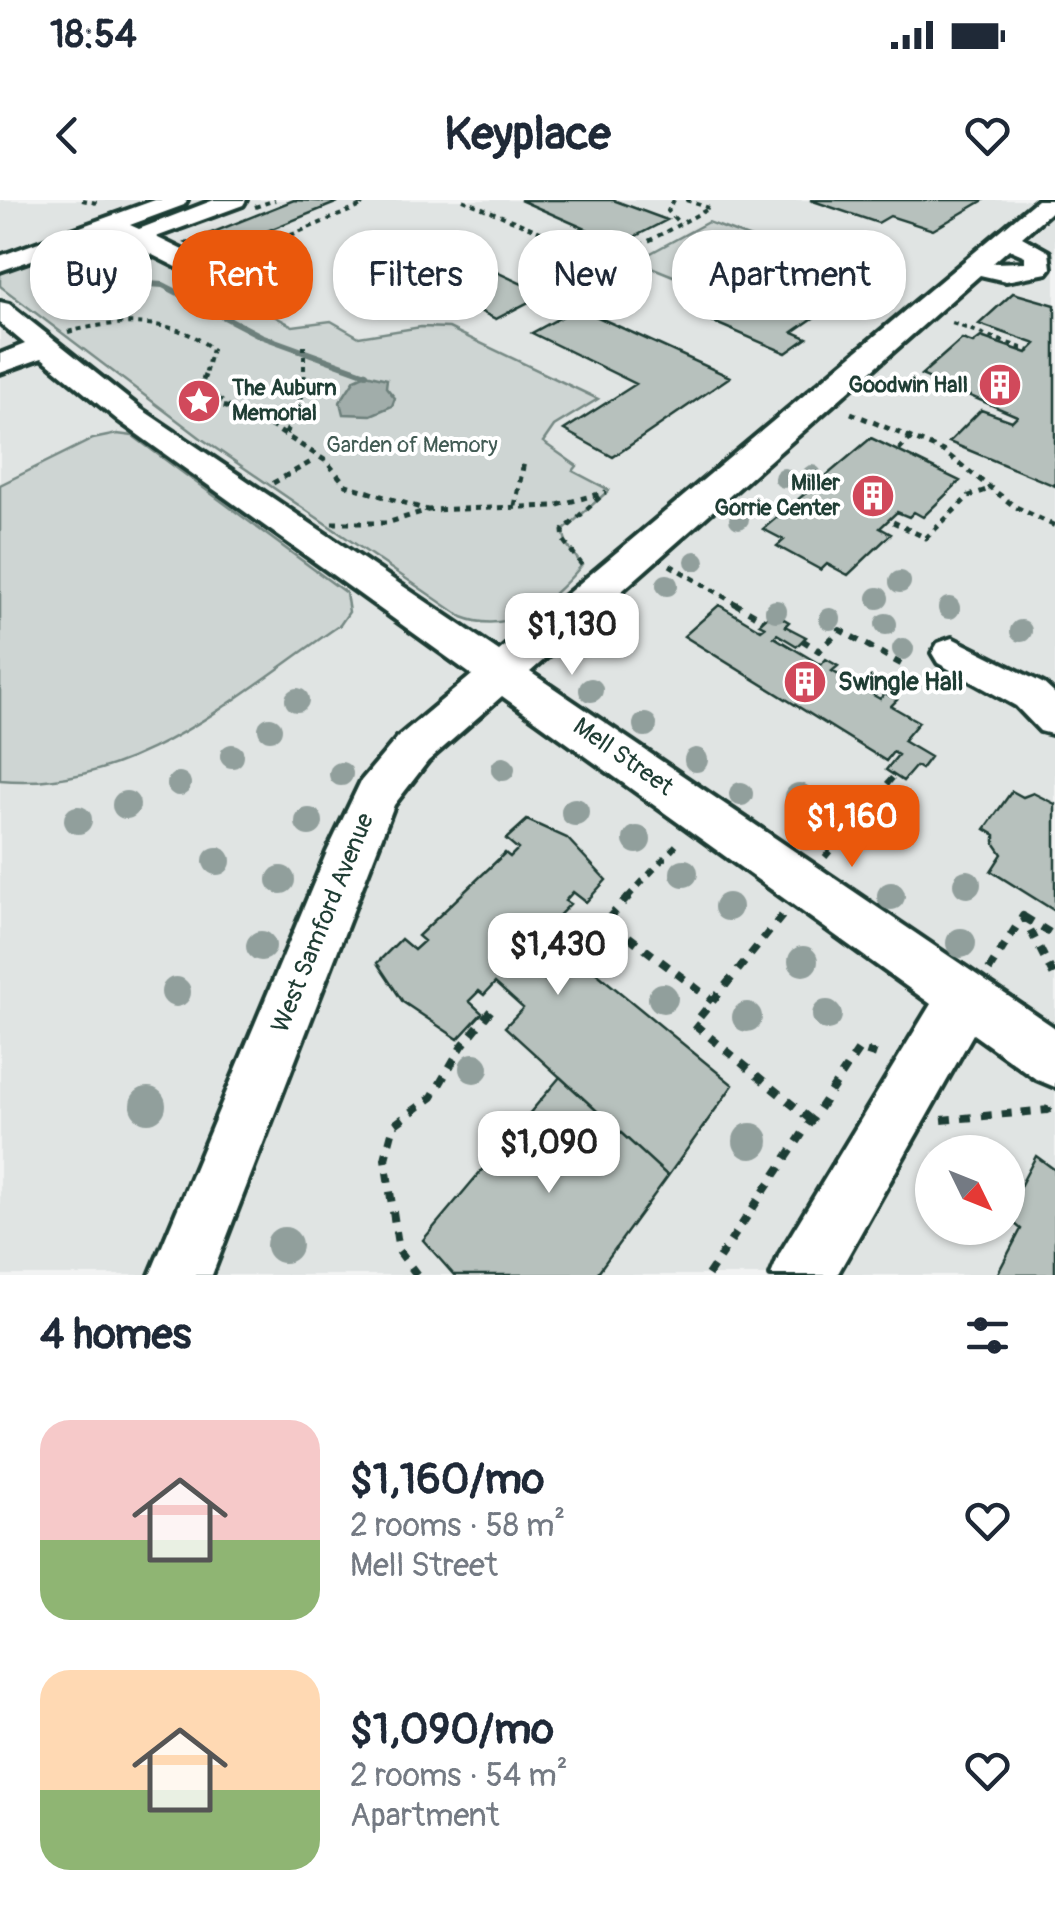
<!DOCTYPE html>
<meta charset="utf-8">
<style>
:root{--surface:#fff;--page:#f2f2f3;--text:#1f2937;--muted:#747a83;--accent:#ea580c}
body{margin:0;font-family:Pangolin,sans-serif;background:var(--page);color:var(--text);height:100vh;display:flex;flex-direction:column;font-size:38px;white-space:nowrap}
*{box-sizing:border-box;margin:0}
p{font-size:32px;color:var(--muted)}
.icon{flex:none;width:55px;height:55px;fill:none;stroke:currentColor;stroke-width:2;stroke-linecap:round;stroke-linejoin:round}
.map{position:relative;height:1075px;overflow:hidden}
.side{display:flex;flex-direction:column;background:var(--surface);flex:1}
.side>*{flex:none}
.guide{position:absolute;left:30px;top:30px;width:995px;height:90px;display:flex;gap:20px}
.needle{width:65px;rotate:133deg}
.tools{position:absolute;left:915px;top:935px;display:grid;gap:20px}
.tools a{display:grid;place-items:center;width:110px;height:110px;border-radius:50%;background:var(--surface);box-shadow:0 2px 8px #0004;font-size:50px}
.price{position:absolute;translate:-50% -85px;padding:0 22px;border-radius:20px;background:#fff;color:#222;font-size:32px;line-height:65px;filter:drop-shadow(0 2px 5px #0008)}
.price::after{content:'';position:absolute;left:50%;top:60px;width:30px;height:22px;margin-left:-15px;background:inherit;clip-path:polygon(0 0,100% 0,50% 100%)}
.price.active{background:var(--accent);color:#fff}
ul{padding:0;list-style:none}
li{display:flex;align-items:center;gap:30px;height:250px;padding:0 40px}
li span{display:grid;place-items:center;flex:none;width:280px;height:200px;border-radius:30px;color:#555}
li>.icon{margin-inline-start:auto}
span .icon{width:120px;height:120px;fill:#fffc;stroke-width:1}
li b{font-size:42px}
h2{display:flex;justify-content:space-between;align-items:center;height:120px;padding:0 40px;font-size:42px}
.tag{padding:0 35px;border-radius:40px;background:var(--surface);box-shadow:0 2px 8px #0004;font-size:35px;line-height:90px}
.tag.active{background:var(--accent);color:#fff}
.status{display:flex;justify-content:space-between;align-items:center;height:70px;padding:0 50px;background:var(--surface);direction:ltr}
.status svg{height:28px;fill:currentColor}
header{display:flex;justify-content:space-between;align-items:center;height:130px;padding:0 40px;background:var(--surface);font-size:45px;font-weight:700}
.map>svg:first-child{display:block}
.built{fill:#e0e4e3;fill-rule:evenodd}
.green{fill:#ced5d3;stroke:#768984;stroke-width:2.5}
.water{fill:#a1adaa;stroke:#6d807b;stroke-width:2.5}
.lines{fill:none;stroke-linecap:round;stroke-linejoin:round}
.stream{stroke:#6d807b;stroke-width:6}
.building{fill:#b7c1bd;stroke:#1f3d34;stroke-width:2.5}
.minor-casing{stroke:#1f3d34;stroke-width:8}
.path-far3{stroke:#1f3d34;stroke-width:4;stroke-dasharray:5 5;stroke-linecap:butt}
.path-far2{stroke:#1f3d34;stroke-width:5;stroke-dasharray:6 6;stroke-linecap:butt}
.path-far1{stroke:#1f3d34;stroke-width:6;stroke-dasharray:8 8;stroke-linecap:butt}
.path{stroke:#1f3d34;stroke-width:8;stroke-dasharray:10 10;stroke-linecap:butt}
.minor{fill:#fff;fill-rule:evenodd}
.tree{fill:#919f9c}
.labels{text-anchor:middle;dominant-baseline:central;stroke-width:8;stroke-linejoin:round;paint-order:stroke}
.far-poi-label{font-size:22px;font-weight:bold;fill:#1f3d34;stroke:#fff;text-anchor:end}
.far-park-label{font-size:22px;fill:#425b54;stroke:#fff}
.poi-label{font-size:25px;font-weight:bold;fill:#1f3d34;stroke:#fff;text-anchor:start}
.street-label{font-size:25px;fill:#1f3d34;stroke:#fff}
</style>
<div class="status"><b>18:54</b><svg viewBox="0 0 49 12"><path d="M0 12V9h3v3zM5 12V6h3v6zM10 12V3h3v9zM15 12V0h3v12zM26 1h20v11H26zM47 4h2v5h-2z"/></svg></div>
<header><svg class="icon" aria-label="back" viewBox="0 0 24 24"><path d="M15 5l-7 7 7 7"/></svg>Keyplace<svg class="icon" aria-label="heart" viewBox="0 0 24 24"><path d="M12 20l-8-8c-3-5 5-10 8-4 3-6 11-1 8 4z"/></svg></header>
<div class="map">
<svg width="1055" height="1075" viewBox="0 0 1055 1075">
<rect width="100%" height="100%" fill="#f2f3f3"/>
<filter id="ink" filterUnits="userSpaceOnUse"><feTurbulence type="fractalNoise" baseFrequency=".01" numOctaves="2"/><feDisplacementMap in="SourceGraphic" scale="20" xChannelSelector="R" yChannelSelector="G"/><feConvolveMatrix kernelMatrix="1 2 1 2 8 2 1 2 1" color-interpolation-filters="sRGB"/></filter>
<g filter="url(#ink)">
<path class="built" d="M0,0H1055V1075H0ZM932,952H1008V1028H932Z"/>
<path class="green" d="M708,22L759,41L688,82L636,61Z
M115,33L293,126L331,121L359,137L421,127L449,128L598,199L554,226L543,242L577,266L573,271L609,290L563,331L567,345L582,365C551,402 511,436 462,417L202,239L0,86V73Z
M117,234L133,236L346,393L349,412L340,425C238,494 132,593 0,580V285L93,239Z"/>
<path class="water" d="M366,174L387,179L386,187L395,198L392,206L371,215L343,214L340,202L355,179Z"/>
<g class="lines">
<path class="stream" d="M41,90L134,83L163,85L261,136L366,174"/>
</g>
<path class="building" d="M294,0L338,2L208,55L186,43Z
M520,0H613L667,20L620,44Z
M810,0H978L982,1L933,30L890,16L878,23Z
M823,38L893,63L793,132L807,138L786,153L702,117L724,104L742,111L749,107L727,98Z
M425,39L544,94L496,119L377,60Z
M1013,93L1055,105V286L949,242L981,210L1012,221L1017,216L921,175L962,139L973,143L981,137L1027,153L1036,144L979,124Z
M578,108L730,177L613,257L564,230L636,184L532,133Z
M871,238L960,281L923,317L914,312L909,317L897,312L880,328L891,334L848,375L827,364L821,370L777,346L784,340L763,329Z
M719,405L761,430L765,427L759,424L768,416L773,419L777,415L789,422L785,426L806,437L797,446L777,434L774,437L821,465L826,459L838,466L832,471L880,499L885,493L897,500L891,506L919,522L903,541L930,557L921,569L916,566L903,581L886,570L898,555L893,552L886,561L684,436Z
M1012,591L1023,597L1033,593L1055,604V711L991,671L1002,654L995,644V635L985,629Z
M527,620L567,638L606,680L586,702L573,692L565,701L570,704L519,757L547,782L572,753L733,885L668,976L505,827L523,808L495,783L484,795L479,791L469,801L482,813L458,839L403,802L377,763L401,739L414,750L424,741L418,736L505,653L510,657L518,649L506,639Z
M560,877L668,976L596,1075H454L423,1040Z
M1036,956L1055,970V1075H997L1021,1029L1008,1018V1009Z"/>
<g class="lines">
<g class="minor-casing">
<path id="minor" d="M155,0H187L184,5L130,25L139,29L214,0H246L243,5L156,37L270,93L274,99L270,105H252L109,33L0,71V56Z
M1037,0H1055V8L1022,37L1049,52L1051,68L1047,73L1006,81L980,75L530,472L1055,828V887L1036,879L973,834L837,1075H771L780,1053L931,804L502,496L428,561L394,605L212,1075H150L327,652L361,581L398,537L472,475L119,221L42,158L0,173V154L25,144L0,123V102L9,104L141,209L499,451ZM1009,49L1025,56V62L993,63Z
M952,438L1044,484L1055,494V535L1040,531L1016,506L938,463L932,453L938,443Z"/>
</g>
<path class="path-far3" d="M82,0L97,3
M463,0L611,61
M674,0L668,11L680,24
M686,0L709,8
M255,7L275,0
M235,58L364,5L356,2
M615,67L611,61L710,8
M952,123L1030,151
M68,132C114,120 174,116 212,149L204,178
M304,145V178"/>
<path class="path-far2" d="M205,175L200,188L204,201L230,208
M199,183L242,218L271,226L326,261L346,285L427,310
M851,213L943,251L1014,306L1055,326
M258,220H275L298,209
M286,234L304,190V175
M899,250L911,238
M273,283L311,262
M515,306L524,262
M893,322L926,338L969,296L992,288
M332,323H387L428,310L554,306L606,292
M582,365L564,341L563,331L601,296
M670,365L738,405"/>
<path class="path-far1" d="M734,403L764,420
M802,440L819,451L840,430L908,468
M825,657L894,576
M627,698L679,642"/>
<path class="path" d="M629,696L607,720L713,801
M782,716L694,824L811,920
M1024,717L1055,736
M989,770L1023,716L1055,778
M942,920L1048,910L1050,905
M417,1075L399,1051L385,959L394,925L432,897L462,846L492,809
M708,1075L859,849L883,857"/>
<use href="#minor" class="minor"/>
</g>
<g class="tree">
<circle cx="812" cy="275" r="10"/>
<circle cx="784" cy="278" r="10"/>
<circle cx="739" cy="319" r="10"/>
<circle cx="695" cy="361" r="10"/>
<circle cx="900" cy="382" r="11"/>
<circle cx="667" cy="385" r="11"/>
<circle cx="878" cy="398" r="11"/>
<circle cx="949" cy="408" r="11"/>
<circle cx="776" cy="411" r="11"/>
<circle cx="830" cy="419" r="11"/>
<circle cx="886" cy="424" r="11"/>
<circle cx="1021" cy="431" r="11"/>
<circle cx="626" cy="435" r="11"/>
<circle cx="903" cy="449" r="11"/>
<circle cx="591" cy="490" r="12"/>
<circle cx="297" cy="500" r="12"/>
<circle cx="645" cy="525" r="12"/>
<circle cx="270" cy="529" r="12"/>
<circle cx="232" cy="556" r="12"/>
<circle cx="696" cy="560" r="12"/>
<circle cx="503" cy="569" r="12"/>
<circle cx="341" cy="574" r="12"/>
<circle cx="179" cy="584" r="12"/>
<circle cx="741" cy="594" r="12"/>
<circle cx="799" cy="597" r="14"/>
<circle cx="126" cy="605" r="14"/>
<circle cx="575" cy="612" r="14"/>
<circle cx="78" cy="620" r="14"/>
<circle cx="309" cy="622" r="14"/>
<circle cx="807" cy="636" r="14"/>
<circle cx="637" cy="640" r="14"/>
<circle cx="217" cy="661" r="14"/>
<circle cx="684" cy="673" r="14"/>
<circle cx="281" cy="680" r="14"/>
<circle cx="967" cy="684" r="14"/>
<circle cx="891" cy="696" r="14"/>
<circle cx="728" cy="707" r="14"/>
<circle cx="961" cy="743" r="15"/>
<circle cx="261" cy="746" r="15"/>
<circle cx="803" cy="761" r="15"/>
<circle cx="176" cy="792" r="15"/>
<circle cx="663" cy="798" r="15"/>
<circle cx="827" cy="815" r="15"/>
<circle cx="747" cy="817" r="15"/>
<circle cx="474" cy="868" r="15"/>
<circle cx="148" cy="905" r="18"/>
<circle cx="751" cy="941" r="18"/>
<circle cx="284" cy="1045" r="18"/>
</g>
</g>
<defs>
<g id="building-disc" transform="scale(2.25)"><circle r="9.5" fill="#d1495b" stroke="#fff"/><path d="M-4-6H4V6H1V3H-1V6H-4ZM-2.5-4.3h1.7v1.8h-1.7ZM.8-4.3h1.7v1.8H.8ZM-2.5-1h1.7V.8h-1.7ZM.8-1h1.7V.8H.8Z" fill="#fff"/></g>
<g id="sight-disc" transform="scale(2.25)"><circle r="9.5" fill="#d1495b" stroke="#fff"/><path d="M0-6L1.8-2.2L6-1.7L2.9 1.2L3.7 5.4L0 3.3L-3.7 5.4L-2.9 1.2L-6-1.7L-1.8-2.2Z" fill="#fff"/></g>
</defs>
<g fill-rule="evenodd">
<use href="#building-disc" x="1000" y="185"/>
<use href="#sight-disc" x="199" y="201"/>
<use href="#building-disc" x="873" y="296"/>
<use href="#building-disc" x="805" y="482"/>
</g>
<g class="labels">
<g class="far-poi-label">
<text x="968" y="185">Goodwin Hall</text>
<text x="232" y="188" text-anchor="start">The Auburn<tspan x="232" dy="25">Memorial</tspan></text>
<text x="840" y="283">Miller<tspan x="840" dy="25">Gorrie Center</tspan></text>
</g>
<g class="far-park-label">
<text x="412" y="245">Garden of Memory</text>
</g>
<g class="poi-label">
<text x="838" y="482">Swingle Hall</text>
</g>
<g class="street-label">
<text transform="translate(623 557) rotate(35)">Mell Street</text>
<text transform="translate(323 723) rotate(-68)">West Samford Avenue</text>
</g>
</g>
</svg>
<div class="tools">
<a><svg class="needle" viewBox="-14 -14 28 28"><path d="M0-13l5 13h-10z" fill="#e53935"/><path d="M0 13l5-13h-10z" fill="#747a83"/></svg></a>
</div>
<b class="price" style="left:572px;top:478px">$1,130</b>
<b class="price active" style="left:852px;top:670px">$1,160</b>
<b class="price" style="left:558px;top:798px">$1,430</b>
<b class="price" style="left:549px;top:996px">$1,090</b>
<div class="guide">
<a class="tag">Buy</a>
<a class="tag active">Rent</a>
<a class="tag">Filters</a>
<a class="tag">New</a>
<a class="tag">Apartment</a>
</div>
</div>
<section class="side">
<h2>4 homes<svg class="icon" aria-label="filters" viewBox="0 0 24 24"><path d="M4 7h16M4 17h16"/><circle cx="9" cy="7" r="2"/><circle cx="15" cy="17" r="2"/></svg></h2>
<ul>
<li><span style="background:linear-gradient(#f6c9c9 60%,#8fb573 0)"><svg class="icon" aria-label="home" viewBox="0 0 24 24"><path d="M3 11l9-7 9 7M6 9v11h12V9"/></svg></span><div><b>$1,160/mo</b><p>2 rooms · 58 m²</p><p>Mell Street</p></div><svg class="icon" aria-label="heart" viewBox="0 0 24 24"><path d="M12 20l-8-8c-3-5 5-10 8-4 3-6 11-1 8 4z"/></svg></li>
<li><span style="background:linear-gradient(#ffd9b3 60%,#8fb573 0)"><svg class="icon" aria-label="home" viewBox="0 0 24 24"><path d="M3 11l9-7 9 7M6 9v11h12V9"/></svg></span><div><b>$1,090/mo</b><p>2 rooms · 54 m²</p><p>Apartment</p></div><svg class="icon" aria-label="heart" viewBox="0 0 24 24"><path d="M12 20l-8-8c-3-5 5-10 8-4 3-6 11-1 8 4z"/></svg></li>
</ul>
</section>
